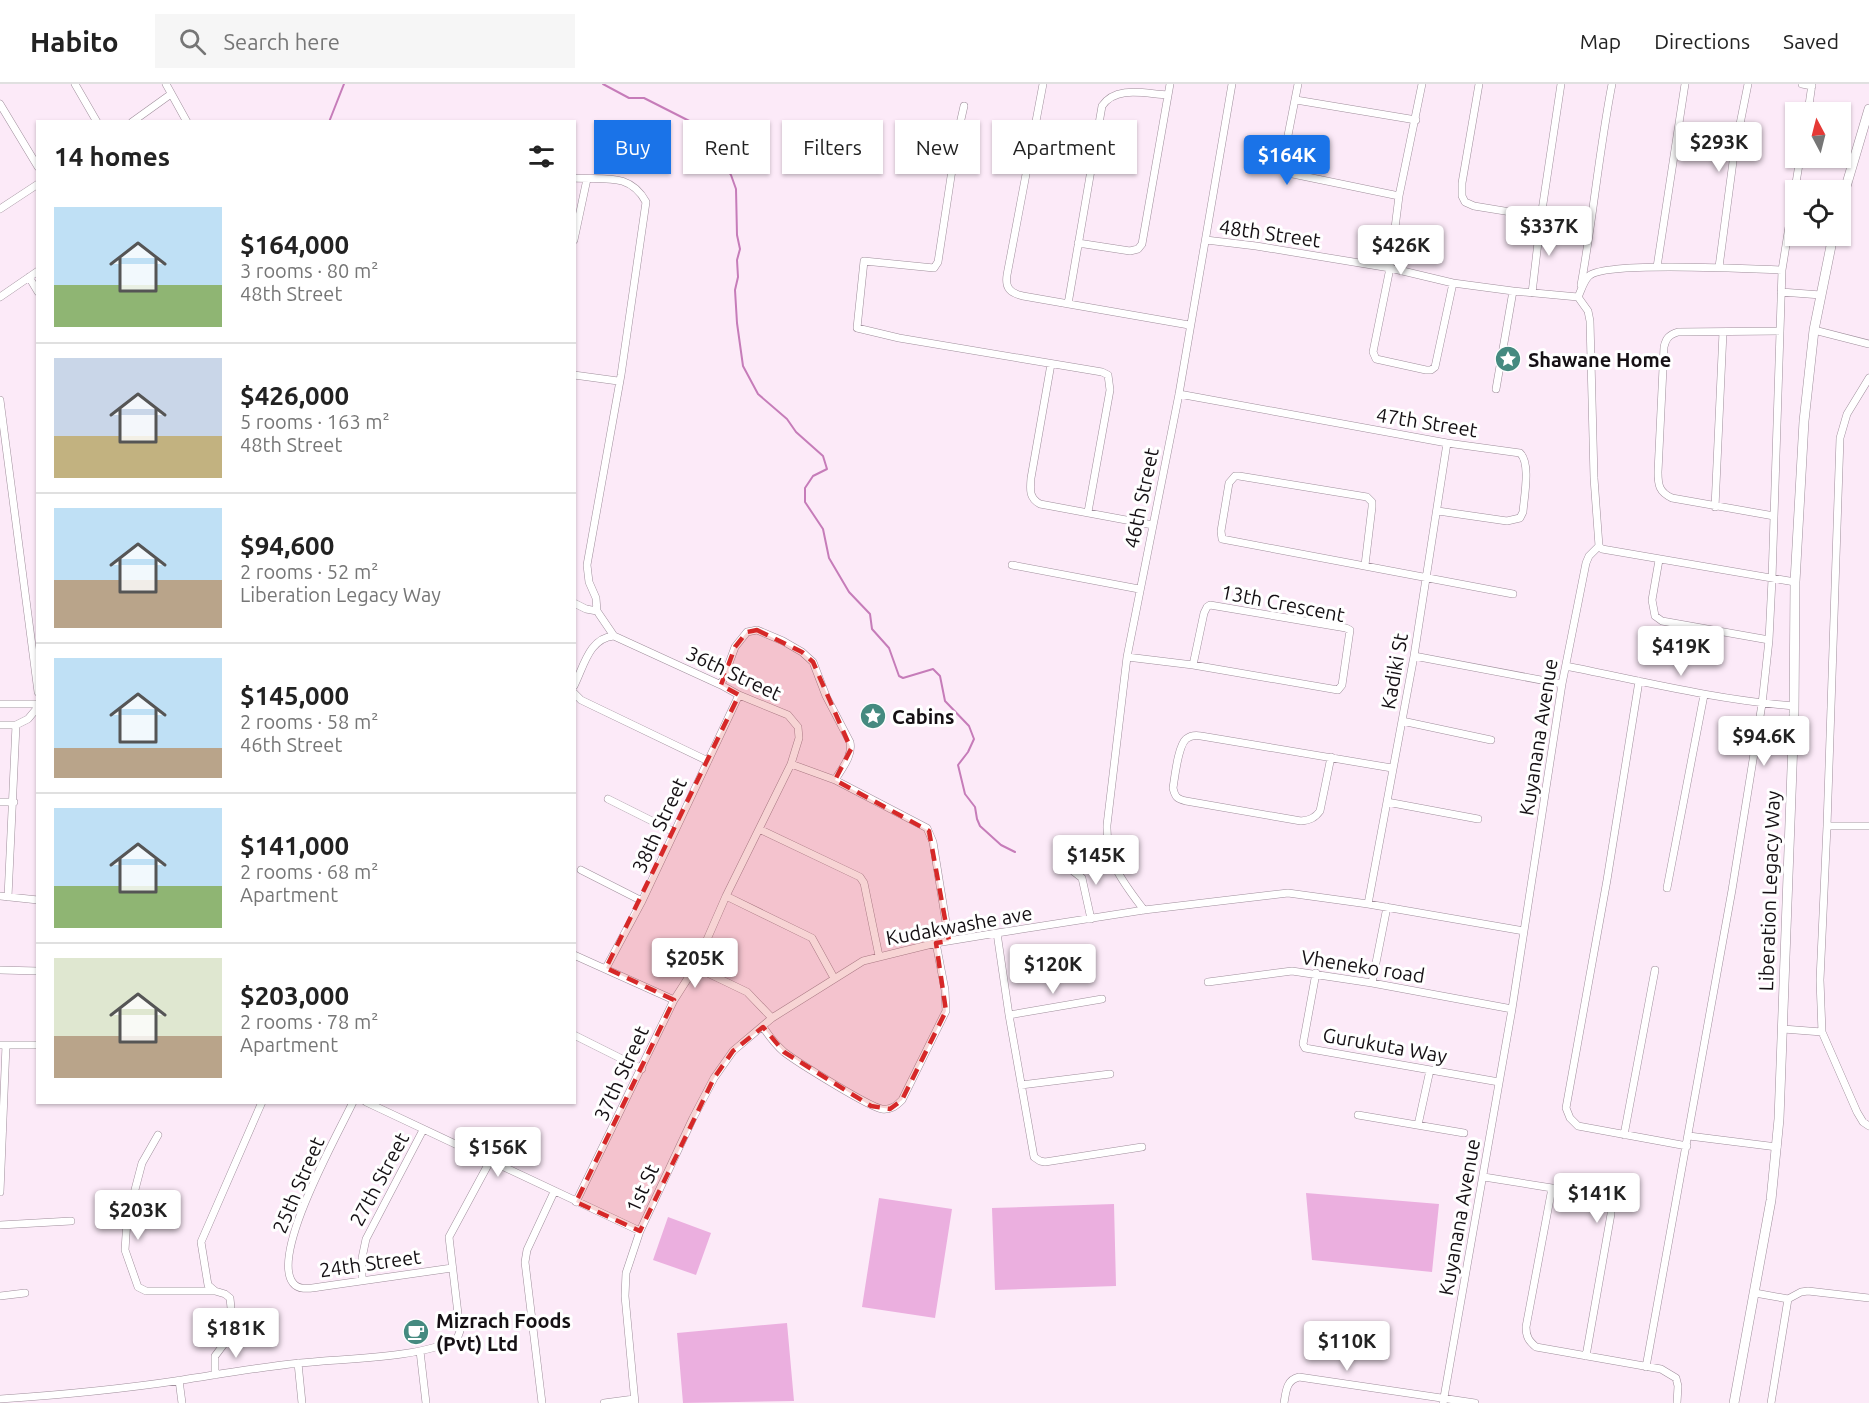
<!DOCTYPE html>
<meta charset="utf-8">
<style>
:root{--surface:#fff;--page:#f6f6f6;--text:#222;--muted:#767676;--line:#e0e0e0;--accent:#1a73e8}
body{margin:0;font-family:Ubuntu,sans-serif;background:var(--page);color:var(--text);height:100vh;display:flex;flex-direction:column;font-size:22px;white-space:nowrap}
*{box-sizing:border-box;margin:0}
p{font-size:20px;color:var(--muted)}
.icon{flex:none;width:33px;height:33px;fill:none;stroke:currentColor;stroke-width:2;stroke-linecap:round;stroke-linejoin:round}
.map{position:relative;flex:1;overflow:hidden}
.side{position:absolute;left:36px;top:36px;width:540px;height:984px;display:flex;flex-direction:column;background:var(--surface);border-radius:0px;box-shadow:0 2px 4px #0004}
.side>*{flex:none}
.hud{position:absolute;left:594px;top:36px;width:570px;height:54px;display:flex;gap:12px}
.needle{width:39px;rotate:353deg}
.controls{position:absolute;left:1785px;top:18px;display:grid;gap:12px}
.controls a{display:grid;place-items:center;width:66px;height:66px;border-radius:0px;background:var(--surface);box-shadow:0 2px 4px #0004;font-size:30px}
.price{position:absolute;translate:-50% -51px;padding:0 14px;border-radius:6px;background:#fff;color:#222;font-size:20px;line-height:39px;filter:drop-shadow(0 2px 3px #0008)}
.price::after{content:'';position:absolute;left:50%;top:36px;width:18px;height:14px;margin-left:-9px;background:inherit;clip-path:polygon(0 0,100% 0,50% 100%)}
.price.active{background:var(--accent);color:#fff}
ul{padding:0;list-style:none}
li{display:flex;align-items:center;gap:18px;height:150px;padding:0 18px}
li+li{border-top:2px solid var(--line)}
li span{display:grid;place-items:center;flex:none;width:168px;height:120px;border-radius:0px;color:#555}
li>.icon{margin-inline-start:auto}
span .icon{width:72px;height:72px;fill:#fffc;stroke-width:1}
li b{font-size:26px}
h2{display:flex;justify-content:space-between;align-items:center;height:72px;padding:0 18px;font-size:26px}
.chip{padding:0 21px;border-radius:0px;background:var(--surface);box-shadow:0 2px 4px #0004;font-size:21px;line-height:54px}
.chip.active{background:var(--accent);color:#fff}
header{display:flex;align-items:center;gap:36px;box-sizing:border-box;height:84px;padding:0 30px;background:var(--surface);border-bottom:2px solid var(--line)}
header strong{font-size:28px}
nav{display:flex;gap:33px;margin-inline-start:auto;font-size:21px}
.search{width:420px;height:54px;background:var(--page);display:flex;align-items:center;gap:15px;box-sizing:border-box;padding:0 21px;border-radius:0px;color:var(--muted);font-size:22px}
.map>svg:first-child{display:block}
.green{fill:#ebafdf}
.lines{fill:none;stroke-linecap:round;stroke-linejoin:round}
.stream{stroke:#c67cb9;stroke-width:2}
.street-casing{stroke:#9f8e9b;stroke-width:8}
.secondary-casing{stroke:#9f8e9b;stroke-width:10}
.street{stroke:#fff;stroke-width:7}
.secondary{stroke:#fff;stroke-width:9}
.marked{fill:#d62828;fill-opacity:0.2;stroke:#d62828;stroke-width:4.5;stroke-dasharray:12 8;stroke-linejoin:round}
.labels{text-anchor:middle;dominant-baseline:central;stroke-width:6;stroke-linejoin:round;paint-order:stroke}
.street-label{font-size:20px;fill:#151014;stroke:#fff}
.poi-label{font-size:20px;font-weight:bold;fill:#151014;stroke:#fff;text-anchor:start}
</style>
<header>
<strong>Habito</strong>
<div class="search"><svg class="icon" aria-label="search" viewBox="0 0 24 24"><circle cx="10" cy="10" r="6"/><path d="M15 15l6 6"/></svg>Search here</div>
<nav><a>Map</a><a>Directions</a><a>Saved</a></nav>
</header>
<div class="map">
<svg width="1869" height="1319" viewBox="0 0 1869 1319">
<rect width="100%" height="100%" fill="#fceaf8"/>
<path class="green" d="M1306,1109L1439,1120L1432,1188L1312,1176Z
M879,1114L952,1125L935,1234L862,1223Z
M1114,1120L1116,1202L995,1206L992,1124Z
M668,1133L711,1149L696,1191L653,1176Z
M787,1239L794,1317L683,1319L677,1249Z"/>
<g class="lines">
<path class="stream" d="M603,0L629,14H644L717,51L724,82L731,91L736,105L737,151L740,165L737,176L738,193L735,206L737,239L743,282L758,310L787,335L796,348L823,372L827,385L813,392L805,404V418L823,445L829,474L849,508L870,530L872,545L889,564L899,592L903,594L933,585L940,592L945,617L969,642L974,655L968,668L958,681L965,710L975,723L977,735L980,742L1001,761L1015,768
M329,38L344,0"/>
<g class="street-casing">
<path id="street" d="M75,0L97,38
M166,0L187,38
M1043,0L1007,191C1005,204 1010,209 1023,212L1189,241
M1298,0L1283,77L1284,84L1288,89L1399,112
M1422,0L1399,112L1390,184L1373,268L1376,275L1426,286H1431L1435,283L1453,199
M1479,0L1462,99V112L1465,118L1474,122L1541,133
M1802,0L1812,2
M1296,16L1416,36
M0,20L38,83
M964,22L957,53L938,178L934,184L864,177L857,244L899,254L1102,288L1108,291L1110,306L1088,428
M1808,28L1812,0
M132,38L171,10
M574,94C604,96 630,88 646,118L621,291L587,481L589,498L596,514L597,527L614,552L721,601L739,611L788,631L798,643L799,654L791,680L726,812L695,883L674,916L576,1118
M0,125L38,100
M574,156L587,95
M1206,156L1256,162L1390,184L1453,199L1513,207L1578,213
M1078,159L1130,167L1138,165L1142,160L1170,0
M1657,183L1685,0
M1719,183L1734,70L1748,0
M29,193L38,208
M1581,201C1593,135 1599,67 1612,0
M1781,208L1821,211
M1532,209L1541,133L1561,0
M0,213L38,187
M1578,213C1581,207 1584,196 1589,192C1604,177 1754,185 1782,186
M1068,220L1102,22C1116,1 1146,10 1168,11
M1814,246L1869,260
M1051,280L1031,394C1030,406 1029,414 1040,420L1153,441
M574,291L618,297
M1496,305L1513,207
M1179,310L1447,359L1520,369C1531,379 1524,413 1523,428L1520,434L1507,437L1438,427
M0,316L38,608
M1715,423L1723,248
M1774,432L1672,414C1659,408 1658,401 1658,388L1664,263C1666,254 1669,251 1678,248L1780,247
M1599,462L1602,465L1795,498
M1659,476L1652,516L1655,532L1662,537L1769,556
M1012,481L1139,505
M1365,481L1372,423V418L1367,413L1239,392H1235L1229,399L1221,447L1222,455L1513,510
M574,519L586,525L597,527
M1414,572L1562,600
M1127,573L1193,581L1338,606L1342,601L1350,546L1346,544L1210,521L1207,523L1204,529L1193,581
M1566,582C1641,597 1717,616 1794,622
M1639,597L1607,796L1566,1024L1570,1034L1578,1042L1687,1062
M721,601L735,563L747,548L757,546L783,557L802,568L813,578L826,612L850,658C853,672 842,684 835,696
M574,602C584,582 589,554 614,552
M574,609L581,616L708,677
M0,620H38
M1402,637L1491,656
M0,641H16
M1331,673L1320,727C1315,734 1310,736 1301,737L1186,717C1177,715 1175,713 1173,704C1175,692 1178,662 1186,655C1191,651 1196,651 1201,652L1392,684
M791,680L835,696L927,744L933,758L949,857
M608,715L674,748
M0,718H14
M1387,718L1478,735
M1827,742H1869
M759,745L860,793L864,799L879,872
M581,786L642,817
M1073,787L1082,794L1091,835
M1667,804L1704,611
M0,812L38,816
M726,812L812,854L834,894
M8,813L16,641L28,635L38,623
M1368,820L1414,572L1447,359
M1144,826C1123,798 1106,778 1107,741L1127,573L1179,310L1232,0
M997,849L1009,931L1034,1073L1040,1077L1045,1078L1142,1063
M574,871L674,916
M695,883L747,908L772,934
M606,884L642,817L739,611
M0,886L38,887
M1316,889L1303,960L1305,964L1499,998
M1208,898L1292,887L1372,899L1512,925
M1372,899L1387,823
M1009,931L1102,915
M763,943C769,952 776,961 784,968C797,978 869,1023 882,1025C891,1026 896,1022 902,1016L946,927L945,906L936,859
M1783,945L1822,948L1857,1028L1863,1038L1869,1042
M1822,948L1820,896L1827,742L1840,354L1847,330L1869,294
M574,951L642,985
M0,961H38
M1021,1001L1110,990
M353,1018C338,1050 270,1170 293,1199C299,1207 311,1204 319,1203L452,1184
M366,1018L640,1147
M1358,1031L1464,1049
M1418,1041L1430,986
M158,1051L142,1079L127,1136L125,1166L138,1203L146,1207H215
M1624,1051L1655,886
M1689,1052L1777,1063
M1484,1093L1552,1104L1607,1117L1611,1120V1130L1586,1272
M1552,1104L1526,1243C1526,1253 1529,1257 1536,1263L1661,1285L1676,1294L1678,1302L1677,1319
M0,1108L6,961
M0,1141L71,1137
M362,1196V1174L366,1155L423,1046
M1755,1209L1788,1215
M0,1212L25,1209
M420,1267L426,1319
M298,1279L302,1319
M1646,1283L1732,806L1762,620L1769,556L1772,495L1782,186L1800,74
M215,1291V1272L230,1252L233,1244L230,1214L225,1210L215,1207L208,1201L201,1158L262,1018
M179,1296L182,1319
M0,1315C61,1311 122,1305 182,1296C221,1290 260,1283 300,1279C346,1274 417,1275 457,1255L460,1247L449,1153L490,1077
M542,1319L525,1178L527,1166L554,1108
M604,1319L634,1315
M635,1319L625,1212L626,1189L640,1147L693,1034L714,994L733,967L772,934L863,877L936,859L997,849L1144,826L1288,809L1368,820L1524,847
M1284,1319C1286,1308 1286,1296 1299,1293L1475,1319
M1443,1319L1512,925L1562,600L1586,479L1589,472L1599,462L1594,394L1590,237L1588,227L1578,213
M1771,1319L1788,1215L1801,1208L1808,1207L1869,1214"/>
</g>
<g class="secondary-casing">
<path id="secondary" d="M1840,123L1869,25
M1734,1319L1771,1116L1779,1035L1794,630L1795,498L1804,337L1814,246L1833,152"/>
</g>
<use href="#street" class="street"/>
<use href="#secondary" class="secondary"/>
</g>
<path class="marked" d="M757,546L802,568L813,578L851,665L835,696L929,747L949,857L936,859L946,927L902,1016L890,1025L871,1022L784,968L763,943L733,967L714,994L640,1147L576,1118L674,916L606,884L739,611L721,601L735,563L747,548Z"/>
<defs>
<g id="sight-disc" transform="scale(1.35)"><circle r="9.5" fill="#458a80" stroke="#fff"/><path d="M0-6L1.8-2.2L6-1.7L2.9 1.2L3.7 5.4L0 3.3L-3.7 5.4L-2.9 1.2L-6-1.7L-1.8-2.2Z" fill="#fff"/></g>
<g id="cafe-disc" transform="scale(1.35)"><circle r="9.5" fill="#458a80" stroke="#fff"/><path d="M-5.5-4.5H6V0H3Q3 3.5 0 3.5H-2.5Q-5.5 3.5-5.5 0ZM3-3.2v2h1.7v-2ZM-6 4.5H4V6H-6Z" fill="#fff"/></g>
</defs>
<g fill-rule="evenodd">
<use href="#sight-disc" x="1508" y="275"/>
<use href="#sight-disc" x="873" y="632"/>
<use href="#cafe-disc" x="416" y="1248"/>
</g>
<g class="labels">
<g class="street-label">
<text transform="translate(1270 149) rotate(8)">48th Street</text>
<text transform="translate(1427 338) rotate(9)">47th Street</text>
<text transform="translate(1141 414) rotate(-78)">46th Street</text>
<text transform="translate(1283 519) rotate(11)">13th Crescent</text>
<text transform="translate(1394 587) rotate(-80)">Kadiki St</text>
<text transform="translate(734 589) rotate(25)">36th Street</text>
<text transform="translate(1538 653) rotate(-81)">Kuyanana Avenue</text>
<text transform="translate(659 741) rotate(-65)">38th Street</text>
<text transform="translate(1769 807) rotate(-88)">Liberation Legacy Way</text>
<text transform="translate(959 841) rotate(-10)">Kudakwashe ave</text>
<text transform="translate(1363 882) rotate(9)">Vheneko road</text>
<text transform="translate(1385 961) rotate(10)">Gurukuta Way</text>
<text transform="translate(621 989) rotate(-65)">37th Street</text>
<text transform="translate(379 1095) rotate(-62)">27th Street</text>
<text transform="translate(298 1101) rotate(-67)">25th Street</text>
<text transform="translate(642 1104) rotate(-65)">1st St</text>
<text transform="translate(1459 1133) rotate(-80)">Kuyanana Avenue</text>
<text transform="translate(370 1179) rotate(-8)">24th Street</text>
</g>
<g class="poi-label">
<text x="1528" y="275">Shawane Home</text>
<text x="892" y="632">Cabins</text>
<text x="436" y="1236">Mizrach Foods<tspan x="436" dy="23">(Pvt) Ltd</tspan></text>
</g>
</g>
</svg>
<div class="controls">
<a><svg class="needle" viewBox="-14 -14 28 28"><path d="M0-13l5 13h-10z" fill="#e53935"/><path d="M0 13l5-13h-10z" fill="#767676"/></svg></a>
<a><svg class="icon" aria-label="locate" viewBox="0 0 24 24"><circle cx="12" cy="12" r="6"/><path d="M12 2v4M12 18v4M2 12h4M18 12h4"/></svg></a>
</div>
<b class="price" style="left:1719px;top:89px">$293K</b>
<b class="price active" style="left:1287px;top:102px">$164K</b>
<b class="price" style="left:1549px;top:173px">$337K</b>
<b class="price" style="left:1401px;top:192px">$426K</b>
<b class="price" style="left:1681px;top:593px">$419K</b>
<b class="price" style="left:1764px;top:683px">$94.6K</b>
<b class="price" style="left:1096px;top:802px">$145K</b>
<b class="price" style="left:695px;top:905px">$205K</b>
<b class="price" style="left:1053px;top:911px">$120K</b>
<b class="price" style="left:498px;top:1094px">$156K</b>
<b class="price" style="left:1597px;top:1140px">$141K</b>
<b class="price" style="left:138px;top:1157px">$203K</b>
<b class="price" style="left:236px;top:1275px">$181K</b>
<b class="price" style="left:1347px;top:1288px">$110K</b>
<div class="hud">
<a class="chip active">Buy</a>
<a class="chip">Rent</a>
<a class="chip">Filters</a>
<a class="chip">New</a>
<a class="chip">Apartment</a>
</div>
<section class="side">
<h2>14 homes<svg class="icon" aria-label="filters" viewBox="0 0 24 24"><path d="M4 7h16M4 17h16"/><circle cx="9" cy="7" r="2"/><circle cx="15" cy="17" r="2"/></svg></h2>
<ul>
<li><span style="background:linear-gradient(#bfe0f5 65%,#8fb573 0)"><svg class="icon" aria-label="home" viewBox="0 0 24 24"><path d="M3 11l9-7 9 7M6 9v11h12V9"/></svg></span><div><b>$164,000</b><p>3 rooms · 80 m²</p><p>48th Street</p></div></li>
<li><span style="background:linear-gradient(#c9d6e8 65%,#c2b280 0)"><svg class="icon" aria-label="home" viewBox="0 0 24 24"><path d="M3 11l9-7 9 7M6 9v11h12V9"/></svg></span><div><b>$426,000</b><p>5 rooms · 163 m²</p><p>48th Street</p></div></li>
<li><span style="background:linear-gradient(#bfe0f5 60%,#b9a48a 0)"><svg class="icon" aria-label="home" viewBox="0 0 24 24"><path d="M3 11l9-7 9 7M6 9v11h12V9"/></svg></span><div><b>$94,600</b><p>2 rooms · 52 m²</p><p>Liberation Legacy Way</p></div></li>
<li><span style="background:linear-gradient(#bfe0f5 75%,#b9a48a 0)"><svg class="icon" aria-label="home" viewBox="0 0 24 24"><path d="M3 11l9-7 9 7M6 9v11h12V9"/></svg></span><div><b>$145,000</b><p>2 rooms · 58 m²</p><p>46th Street</p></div></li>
<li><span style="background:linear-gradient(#bfe0f5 65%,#8fb573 0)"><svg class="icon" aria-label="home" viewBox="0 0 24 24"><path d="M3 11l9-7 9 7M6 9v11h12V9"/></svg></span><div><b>$141,000</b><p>2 rooms · 68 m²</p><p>Apartment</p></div></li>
<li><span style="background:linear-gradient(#dfe7d0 65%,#b9a48a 0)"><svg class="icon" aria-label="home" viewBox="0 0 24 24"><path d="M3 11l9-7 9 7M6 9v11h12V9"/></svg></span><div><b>$203,000</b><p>2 rooms · 78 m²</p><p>Apartment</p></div></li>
</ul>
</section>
</div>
